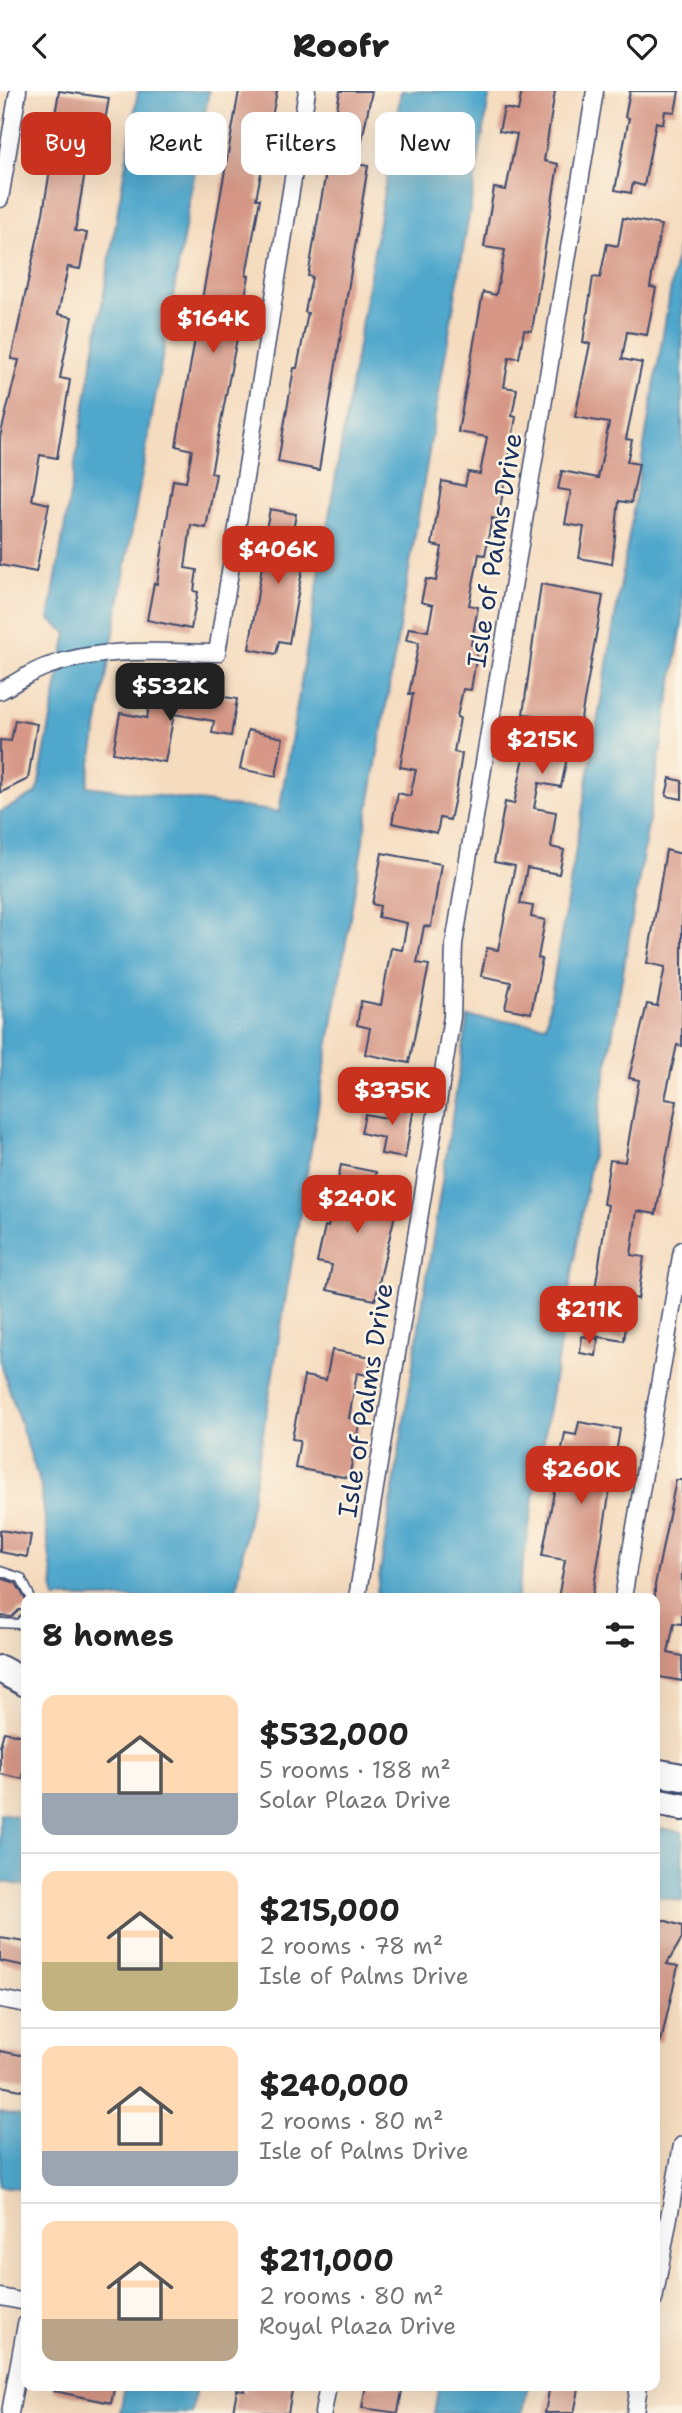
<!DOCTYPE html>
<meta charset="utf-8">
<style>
:root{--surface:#fff;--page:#f2f2f2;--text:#222;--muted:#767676;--line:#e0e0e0;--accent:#c8321e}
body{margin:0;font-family:"Shantell Sans",sans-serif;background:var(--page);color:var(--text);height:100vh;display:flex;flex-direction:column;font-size:26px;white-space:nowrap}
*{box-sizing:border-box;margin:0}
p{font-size:23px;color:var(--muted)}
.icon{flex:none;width:38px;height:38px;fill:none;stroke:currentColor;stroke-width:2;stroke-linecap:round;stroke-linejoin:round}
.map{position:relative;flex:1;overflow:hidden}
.details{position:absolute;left:21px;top:1502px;width:639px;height:798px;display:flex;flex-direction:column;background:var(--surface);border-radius:14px;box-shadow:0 7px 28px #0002}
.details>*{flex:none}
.hud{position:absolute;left:21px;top:21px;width:640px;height:63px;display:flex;gap:14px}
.price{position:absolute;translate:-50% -60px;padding:0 16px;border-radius:14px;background:var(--accent);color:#fff;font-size:23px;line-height:46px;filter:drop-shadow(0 2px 4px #0008)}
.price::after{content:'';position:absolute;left:50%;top:42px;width:21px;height:16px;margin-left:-10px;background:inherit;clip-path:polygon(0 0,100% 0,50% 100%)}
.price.on{background:#222;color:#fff}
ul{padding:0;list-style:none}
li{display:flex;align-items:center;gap:21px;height:175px;padding:0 21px}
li+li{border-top:2px solid var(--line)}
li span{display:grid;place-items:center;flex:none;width:196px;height:140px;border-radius:14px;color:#555}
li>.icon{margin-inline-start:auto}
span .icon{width:84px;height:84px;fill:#fffc;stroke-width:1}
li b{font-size:30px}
h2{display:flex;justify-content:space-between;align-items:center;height:84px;padding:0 21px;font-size:30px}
.pill{padding:0 24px;border-radius:14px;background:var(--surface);box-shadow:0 7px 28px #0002;font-size:24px;line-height:63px}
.pill.on{background:var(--accent);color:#fff}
header{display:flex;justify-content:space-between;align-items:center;height:91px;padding:0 21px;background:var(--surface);font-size:32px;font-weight:800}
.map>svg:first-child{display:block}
.water{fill:#4fa7cc;stroke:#356b95;stroke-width:2}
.building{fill:#d69786}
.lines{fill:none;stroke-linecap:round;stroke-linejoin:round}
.lane-casing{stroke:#3c496d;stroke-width:11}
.street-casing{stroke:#3c496d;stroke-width:19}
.primary-casing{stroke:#3c496d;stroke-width:30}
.lane{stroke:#fff;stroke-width:8}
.street{stroke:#fff;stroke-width:16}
.primary{stroke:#fff;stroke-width:26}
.labels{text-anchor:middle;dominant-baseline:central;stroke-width:5;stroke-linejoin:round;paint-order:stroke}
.street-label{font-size:26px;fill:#1b2f5e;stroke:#fcf5e5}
</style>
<header><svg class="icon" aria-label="back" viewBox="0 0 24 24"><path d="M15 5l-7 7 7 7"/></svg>Roofr<svg class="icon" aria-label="heart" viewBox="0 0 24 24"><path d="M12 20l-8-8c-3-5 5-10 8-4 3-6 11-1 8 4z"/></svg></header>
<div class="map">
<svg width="682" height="2322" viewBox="0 0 682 2322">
<rect width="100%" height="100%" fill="#fcf5e5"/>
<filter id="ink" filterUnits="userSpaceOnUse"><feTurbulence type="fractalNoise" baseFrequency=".0143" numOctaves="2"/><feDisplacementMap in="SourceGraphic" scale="14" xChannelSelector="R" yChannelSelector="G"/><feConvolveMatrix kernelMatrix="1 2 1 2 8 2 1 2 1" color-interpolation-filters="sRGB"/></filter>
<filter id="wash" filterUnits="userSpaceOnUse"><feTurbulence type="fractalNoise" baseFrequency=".00686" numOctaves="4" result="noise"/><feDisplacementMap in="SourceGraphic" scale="28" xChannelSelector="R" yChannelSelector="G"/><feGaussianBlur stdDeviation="1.57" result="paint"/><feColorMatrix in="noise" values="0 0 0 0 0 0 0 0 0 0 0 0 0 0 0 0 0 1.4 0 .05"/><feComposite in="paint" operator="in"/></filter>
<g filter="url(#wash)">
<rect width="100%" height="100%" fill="#f5dcbf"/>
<path class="water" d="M138,0H209L87,695L279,721L401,0H490L235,1507H55L41,1396L0,1270V721L37,702L67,542L49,528Z
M682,131V533L517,1507H376L468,926L546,934Z
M0,1722L26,1727V1795L0,1790Z
M655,1736L682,1741V1810L655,1805Z
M0,2021L26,2026V2098L0,2095Z
M125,2294H196L192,2322H120Z
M439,2294H528L523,2322H434Z"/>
<g id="blocks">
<path class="building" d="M59,0L109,7L98,71L87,69L75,140L87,142L80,178L68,176L58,223L72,226L60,287L70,289L57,367L40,364L32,409L49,413L36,481L0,474V346L19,269L11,268L43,122L55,48H51Z
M239,0H277L256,108H260L246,184L249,185L211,382L216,383L206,437L191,434L185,477L197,479L194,500L198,501L191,538L147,529L154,492L157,493L173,389L186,391L192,359L176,355Z
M340,0H372L357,73L368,75L319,379L278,371L294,277H297L308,222L305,221L312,186L308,185Z
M522,0H555L544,70L558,73L532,240L524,239L519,267L509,266L504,296L517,298L512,325L516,326L498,429L492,427L485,464L479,463L469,514L478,516L471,554L478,555L471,599L463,598L457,626L460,627L454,661L462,663L456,702L450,729L440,727L437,742L392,732L398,702L410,705L416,679L400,676L413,603H409L419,551L406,549L409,537L428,540L433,514L421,511L426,488L436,490L442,456L432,454L442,390L465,395L468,381L480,383L487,346L458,341L483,201L496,204L505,159L484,156L494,97L506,99L517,43L499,40L504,17L518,20Z
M630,0H679L675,21L665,20L663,33L656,31L644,95L633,92L631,102L615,99L629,27L625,26Z
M623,127L661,134L650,196L656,197L647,244L627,241L622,268L642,272L626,348L632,349L627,371L639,373L631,412L619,410L612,473L579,467L584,436L565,433L571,400L558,398L562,380L598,387L609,332L575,326L590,253L583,251L593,186L600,187L607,153L618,155Z
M270,418L296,423L291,450L307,453L289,552L279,550L276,563L249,558L262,475L270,476L276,450L264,448Z
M541,493L603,505L580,633L574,632L561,696L539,692L534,717L556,721L551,756L564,759L559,783L527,777L520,813L533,815L531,826L545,829L538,867L542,868L531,922L505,917L511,891L481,885L487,857L498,859L515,775L494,771L505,711L514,713L533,624L523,623Z
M189,600L237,608L231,645L212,642L214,630L174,623L165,671L113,662L120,622L147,627L152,601L188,608Z
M15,629L37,633L28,688L0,702V649L11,650Z
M248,639L283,647L276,685L240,678Z
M670,687L682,690V708L666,705Z
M666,759L682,763V955L677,954L665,1008L677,1010L656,1123L637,1120L631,1164L644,1166L638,1208L630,1206L624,1250L588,1244L608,1114L603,1113L610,1069L625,1071L639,989L629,987L647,913L657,915L665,876L647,872Z
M382,762L441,773L431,836L424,835L417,872L429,874L409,972L365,963L370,937L357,934L361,910L381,914L391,857L402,859L407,832L378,826L380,815L372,813Z
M390,1007L415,1011L405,1067L381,1063L384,1047L361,1042L365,1023L386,1027Z
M341,1074L376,1081L371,1109L397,1115L375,1209L327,1199L332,1174L317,1171L325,1135L328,1136Z
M582,1245L598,1248L596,1265L580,1262Z
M332,1259L372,1266L368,1284L357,1282L349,1327L360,1329L349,1387L295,1377L300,1349L292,1348L304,1285L326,1289Z
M579,1331L620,1338L592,1507H558L565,1469L542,1465L565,1342L576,1344Z
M676,1389H682V1533L674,1532L668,1562L682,1565V1590L654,1585L655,1494Z
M0,1439L31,1444L27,1466L0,1461Z
M0,1487L16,1492L26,1509V1519H19L12,1526L0,1525Z
M4,1641L26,1645L23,1688L0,1683V1655Z
M654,1826L682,1835V1847L667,1873L678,1875L661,1951L654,1950Z
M0,1847L26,1851V1875L0,1870Z
M0,1960L26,1965V2000L0,1995Z
M54,2294H115L111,2312L54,2300Z
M246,2294H293L288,2322L233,2320L237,2299L245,2300Z
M366,2294H403L398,2322L362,2317Z
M550,2294H580L574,2322H545Z"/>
</g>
</g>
<g filter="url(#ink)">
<use href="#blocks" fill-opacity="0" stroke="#3c496d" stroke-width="2"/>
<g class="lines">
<g class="lane-casing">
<path id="lane" d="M0,1480L21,1487L29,1503
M0,1532L19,1533L26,1525"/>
</g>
<g class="street-casing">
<path id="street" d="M0,108L18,0
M0,600C16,592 32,580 48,575C103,556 160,561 217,562L307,0
M357,1507L452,926L454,853L595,0
M623,1507L682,1159
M0,1908L26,1913
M0,2206L26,2211
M654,2209L682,2054
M10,2322L26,2233
M323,2322L328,2294
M635,2322L639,2294"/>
</g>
<g class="primary-casing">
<path id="primary" d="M0,1578L26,1592
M654,1681L682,1686
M654,1711L682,1716"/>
</g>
<use href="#lane" class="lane"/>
<use href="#street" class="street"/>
<use href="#primary" class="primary"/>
</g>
</g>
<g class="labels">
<g class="street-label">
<text transform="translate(494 459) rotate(-81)">Isle of Palms Drive</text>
<text transform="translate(365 1309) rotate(-81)">Isle of Palms Drive</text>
</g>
</g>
</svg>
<b class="price" style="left:213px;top:264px">$164K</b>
<b class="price" style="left:278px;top:495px">$406K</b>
<b class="price on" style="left:170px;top:632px">$532K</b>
<b class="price" style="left:542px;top:685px">$215K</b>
<b class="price" style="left:392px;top:1036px">$375K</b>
<b class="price" style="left:357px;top:1144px">$240K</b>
<b class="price" style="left:589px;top:1255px">$211K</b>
<b class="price" style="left:581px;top:1415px">$260K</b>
<div class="hud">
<a class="pill on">Buy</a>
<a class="pill">Rent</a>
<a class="pill">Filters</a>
<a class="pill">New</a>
</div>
<section class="details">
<h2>8 homes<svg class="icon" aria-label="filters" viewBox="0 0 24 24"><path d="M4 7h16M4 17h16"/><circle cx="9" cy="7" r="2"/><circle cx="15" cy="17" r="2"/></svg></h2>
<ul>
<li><span style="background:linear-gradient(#ffd9b3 70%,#9aa5b1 0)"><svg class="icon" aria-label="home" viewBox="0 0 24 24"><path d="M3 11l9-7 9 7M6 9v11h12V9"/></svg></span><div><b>$532,000</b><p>5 rooms · 188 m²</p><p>Solar Plaza Drive</p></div></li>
<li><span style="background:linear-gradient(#ffd9b3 65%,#c2b280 0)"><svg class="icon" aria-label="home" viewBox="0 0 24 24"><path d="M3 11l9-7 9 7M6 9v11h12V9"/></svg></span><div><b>$215,000</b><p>2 rooms · 78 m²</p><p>Isle of Palms Drive</p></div></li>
<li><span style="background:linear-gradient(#ffd9b3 75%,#9aa5b1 0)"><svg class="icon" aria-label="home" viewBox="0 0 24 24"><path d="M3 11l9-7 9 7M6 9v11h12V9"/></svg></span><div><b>$240,000</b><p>2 rooms · 80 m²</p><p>Isle of Palms Drive</p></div></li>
<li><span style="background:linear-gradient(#ffd9b3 70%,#b9a48a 0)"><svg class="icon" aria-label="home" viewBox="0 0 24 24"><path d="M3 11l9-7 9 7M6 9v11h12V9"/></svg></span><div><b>$211,000</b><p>2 rooms · 80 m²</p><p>Royal Plaza Drive</p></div></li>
</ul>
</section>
</div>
